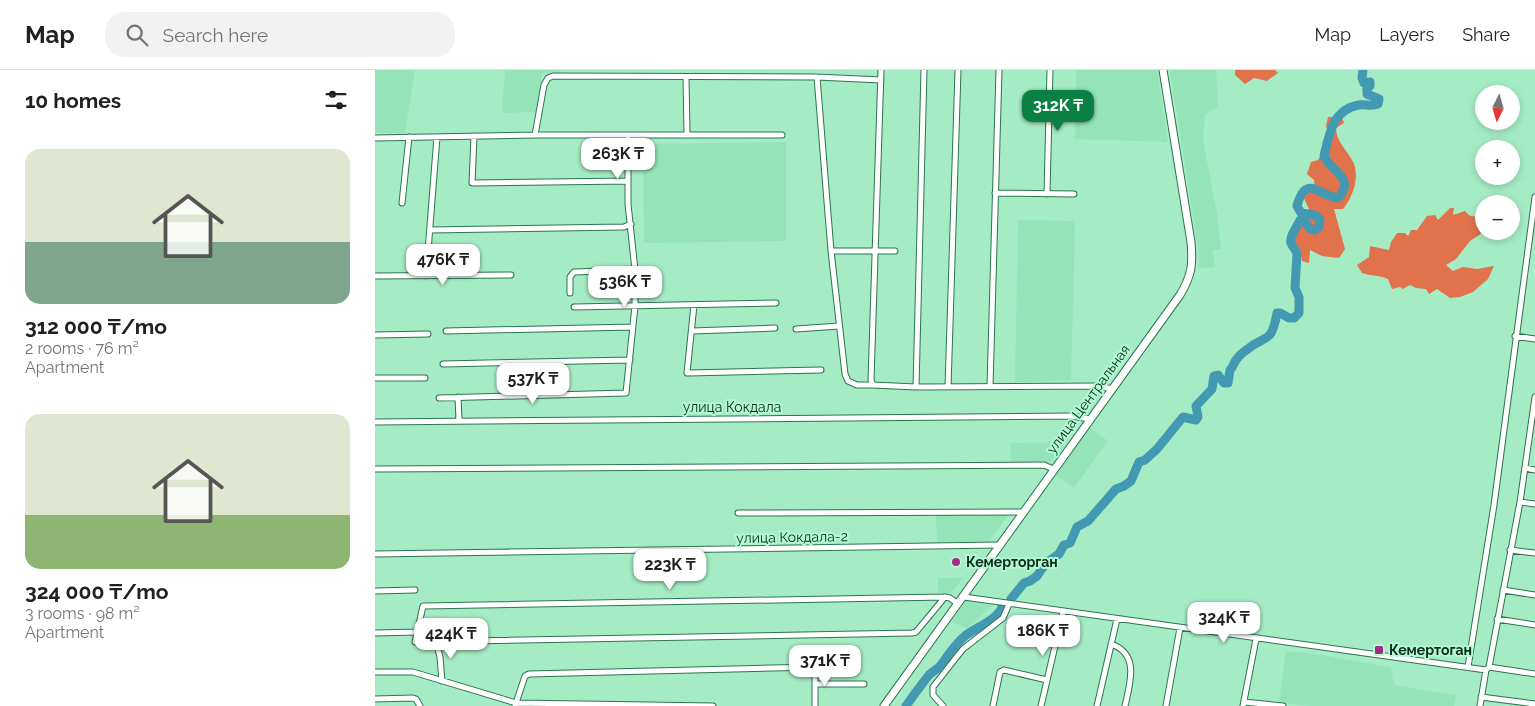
<!DOCTYPE html>
<meta charset="utf-8">
<style>
:root{--surface:#fff;--page:#f2f2f2;--text:#202124;--muted:#757577;--line:#e0e0e0;--accent:#0b8043}
body{margin:0;font-family:Raleway,sans-serif;background:var(--page);color:var(--text);height:100vh;display:flex;flex-direction:column;font-size:19px;white-space:nowrap}
*{box-sizing:border-box;margin:0}
p{font-size:16px;color:var(--muted)}
.icon{flex:none;width:28px;height:28px;fill:none;stroke:currentColor;stroke-width:2;stroke-linecap:round;stroke-linejoin:round}
.map{position:relative;flex:1;overflow:hidden}
.details{display:flex;flex-direction:column;background:var(--surface);width:375px}
.details>*{flex:none}
.needle{width:32px;rotate:185deg}
.fabs{position:absolute;left:1100px;top:15px;display:grid;gap:10px}
.fabs a{display:grid;place-items:center;width:45px;height:45px;border-radius:50%;background:var(--surface);box-shadow:0 2px 8px #0003;font-size:25px}
.price{position:absolute;translate:-50% -42px;padding:0 11px;border-radius:10px;background:#fff;color:#222;font-size:16px;line-height:32px;filter:drop-shadow(0 1px 2px #0008)}
.price::after{content:'';position:absolute;left:50%;top:30px;width:15px;height:11px;margin-left:-8px;background:inherit;clip-path:polygon(0 0,100% 0,50% 100%)}
.price.current{background:var(--accent);color:#fff}
ul{padding:0;list-style:none}
li{display:grid;align-content:center;gap:10px;height:265px;padding:0 25px}
li span{display:grid;place-items:center;height:155px;border-radius:15px;color:#555}
li>.icon{margin-inline-start:auto}
span .icon{width:90px;height:90px;fill:#fffc;stroke-width:1}
li b{font-size:21px}
h2{display:flex;justify-content:space-between;align-items:center;height:60px;padding:0 25px;font-size:21px}
header{display:flex;align-items:center;gap:30px;box-sizing:border-box;height:70px;padding:0 25px;background:var(--surface);border-bottom:1px solid var(--line)}
header strong{font-size:24px}
nav{display:flex;gap:28px;margin-inline-start:auto;font-size:18px}
.search{width:350px;height:45px;background:var(--page);display:flex;align-items:center;gap:12px;box-sizing:border-box;padding:0 18px;border-radius:20px;color:var(--muted);font-size:19px}
main{display:flex;flex:1;min-height:0}
.map>svg:first-child{display:block}
.built{fill:#94e4b8}
.forest{fill:#e2724c}
.lines{fill:none;stroke-linecap:round;stroke-linejoin:round}
.river{stroke:#4399b2;stroke-width:9}
.street-casing{stroke:#2d7452;stroke-width:7}
.secondary-casing{stroke:#2d7452;stroke-width:9}
.street{stroke:#fff;stroke-width:5}
.secondary{stroke:#fff;stroke-width:7}
.poi-dot{fill:#a32d86;stroke:#b2fad1;stroke-width:2}
.labels{text-anchor:middle;dominant-baseline:central;stroke-width:4;stroke-linejoin:round;paint-order:stroke}
.street-label{font-size:14px;fill:#0d2b1c;stroke:#b2fad1}
.poi-label{font-size:14px;font-weight:bold;fill:#0d2b1c;stroke:#b2fad1;text-anchor:start}
</style>
<header>
<strong>Map</strong>
<div class="search"><svg class="icon" aria-label="search" viewBox="0 0 24 24"><circle cx="10" cy="10" r="6"/><path d="M15 15l6 6"/></svg>Search here</div>
<nav><a>Map</a><a>Layers</a><a>Share</a></nav>
</header>
<main>
<section class="details">
<h2>10 homes<svg class="icon" aria-label="filters" viewBox="0 0 24 24"><path d="M4 7h16M4 17h16"/><circle cx="9" cy="7" r="2"/><circle cx="15" cy="17" r="2"/></svg></h2>
<ul>
<li><span style="background:linear-gradient(#dfe7d0 60%,#7fa58c 0)"><svg class="icon" aria-label="home" viewBox="0 0 24 24"><path d="M3 11l9-7 9 7M6 9v11h12V9"/></svg></span><div><b>312 000 ₸/mo</b><p>2 rooms · 76 m²</p><p>Apartment</p></div></li>
<li><span style="background:linear-gradient(#dfe7d0 65%,#8fb573 0)"><svg class="icon" aria-label="home" viewBox="0 0 24 24"><path d="M3 11l9-7 9 7M6 9v11h12V9"/></svg></span><div><b>324 000 ₸/mo</b><p>3 rooms · 98 m²</p><p>Apartment</p></div></li>
</ul>
</section>
<div class="map">
<svg width="1160" height="636" viewBox="0 0 1160 636">
<rect width="100%" height="100%" fill="#a5ecc4"/>
<path class="built" d="M0,0H40L30,63H0Z
M130,0H184V2L167,3L161,42L127,43Z
M701,0H782L793,72L700,69Z
M795,0H841L843,37L834,42L830,46L828,70L842,144L846,179L838,180L840,197L824,198V184Z
M411,72V171L269,173L268,74Z
M643,150L700,151L696,310L640,312Z
M714,357L733,371L699,418L680,405Z
M684,372L688,375L675,392H636L635,373Z
M561,445H633L614,472H562Z
M563,508H588L576,523H563Z
M591,530L618,535L592,558L576,552Z
M911,581L940,584L1016,597L1019,615L1081,625L1079,636H936L904,633Z"/>
<path class="forest" d="M860,0H900L903,3L892,11L879,8L870,14L860,5Z
M953,47H967L969,53L961,58C961,71 971,79 977,90C986,105 978,127 968,139H959L970,179L964,188L947,186L935,180L934,193L927,191L925,179L919,171L921,159L934,139L927,124L940,120L939,110L932,104L936,92L943,90C950,81 949,72 953,61L951,56Z
M1075,138H1079L1078,145L1090,141L1095,146L1109,147L1107,163L1095,171L1081,189L1071,195L1078,201L1088,197L1102,199L1119,196L1113,209L1098,222L1085,227L1075,228L1062,219L1054,224L1051,219L1041,218L1035,215L1028,219L1025,217L1017,219L1013,209C1005,205 996,206 987,203L982,195L994,187L995,176L1014,180L1016,172L1022,163H1030L1033,166L1036,160H1042L1052,146L1060,145L1063,150Z"/>
<g class="lines">
<path class="river" d="M636,529L649,513L655,511L662,506L671,493L684,484L689,475L695,473L702,457L713,451L741,419L749,416L756,411L764,392L770,390L782,379L808,347L821,350L823,347L821,336L837,319L839,306L843,305L849,313H853L855,300C859,296 858,294 861,290C863,287 867,283 870,281C891,263 896,276 902,243H905L914,248H919L924,243V227L920,218L922,184C921,179 918,178 916,173C914,166 923,156 925,150L928,149L935,159L940,160L944,157L945,150L940,145L926,143L922,136C931,102 945,127 963,128C982,108 954,100 949,86C954,64 958,39 984,35C991,34 997,37 1003,34L1004,29L992,24V18L995,16V12L989,13L987,8L988,0
M531,636C538,626 546,615 554,605C558,601 563,599 566,595C574,584 580,574 591,565C602,557 622,550 627,537"/>
<g class="street-casing">
<path id="street" d="M506,0L496,310L498,315L541,317L726,316L736,319
M311,7L312,65
M442,7L456,181L470,304L473,311L482,315H498
M160,65L169,15L173,8L178,6L442,7L506,10
M99,66L97,113L253,111
M0,68L160,65H407
M620,123L699,124
M672,124L675,0
M27,133L34,67
M55,160L249,157L256,154
M456,181H520
M0,206L136,205
M51,206L62,67
M195,223V207L199,202L260,200
M319,235L312,303L446,300
M199,237L401,233
M421,259L464,256
M71,261L257,257
M317,261L400,258
M0,265L53,264
M1140,266L1160,269
M68,294L255,290
M0,308H50
M615,316L624,0
M541,317L549,0
M573,317L583,0
M83,327L84,351
M64,328L251,323L260,236V200L253,134V65
M0,352L697,346L714,349
M1150,398L1160,400
M0,399L669,395L678,399
M1145,432L1160,434
M363,443L647,442
M1135,480L1160,483
M0,484L624,475
M1128,520L1160,525
M0,521L40,520
M570,527L541,562L537,563L40,572L48,536L570,527L575,528L583,534
M589,527L1111,600
M1122,549L1160,555
M0,563L43,562
M61,572L65,587L67,611
M736,574C765,584 755,613 750,636
M1093,597L1119,435L1160,127
M1114,597L1160,604
M0,602H38L141,633L338,636
M440,614H489
M1106,627L1160,634
M0,629L38,628L41,629L45,636
M869,632L908,636
M140,636L150,606L154,604L440,597V636
M568,636L558,625V617L580,589L588,579L628,548L634,534
M618,636L625,602L629,600L672,610
M666,636L688,542
M722,636L742,549
M791,636L805,558
M868,636L881,569
M1105,636L1111,600L1114,597L1145,432L1160,327"/>
</g>
<g class="secondary-casing">
<path id="secondary" d="M509,636L805,225C817,205 818,194 816,172L788,0"/>
</g>
<use href="#street" class="street"/>
<use href="#secondary" class="secondary"/>
</g>
<g class="poi-dot">
<circle cx="581" cy="492" r="5"/>
<rect x="999" y="575" width="10" height="10" rx="2.5"/>
</g>
<g class="labels">
<g class="street-label">
<text transform="translate(713 329) rotate(-54)">улица Центральная</text>
<text x="357" y="337">улица Кокдала</text>
<text transform="translate(417 467) rotate(-1)">улица Кокдала-2</text>
</g>
<g class="poi-label">
<text x="591" y="492">Кемерторган</text>
<text x="1014" y="580">Кемертоган</text>
</g>
</g>
</svg>
<div class="fabs">
<a><svg class="needle" viewBox="-14 -14 28 28"><path d="M0-13l5 13h-10z" fill="#e53935"/><path d="M0 13l5-13h-10z" fill="#757577"/></svg></a>
<a>+</a>
<a>−</a>
</div>
<b class="price current" style="left:683px;top:62px">312K ₸</b>
<b class="price" style="left:243px;top:110px">263K ₸</b>
<b class="price" style="left:68px;top:216px">476K ₸</b>
<b class="price" style="left:250px;top:238px">536K ₸</b>
<b class="price" style="left:158px;top:335px">537K ₸</b>
<b class="price" style="left:295px;top:521px">223K ₸</b>
<b class="price" style="left:849px;top:574px">324K ₸</b>
<b class="price" style="left:668px;top:587px">186K ₸</b>
<b class="price" style="left:76px;top:590px">424K ₸</b>
<b class="price" style="left:450px;top:617px">371K ₸</b>
</div>
</main>
